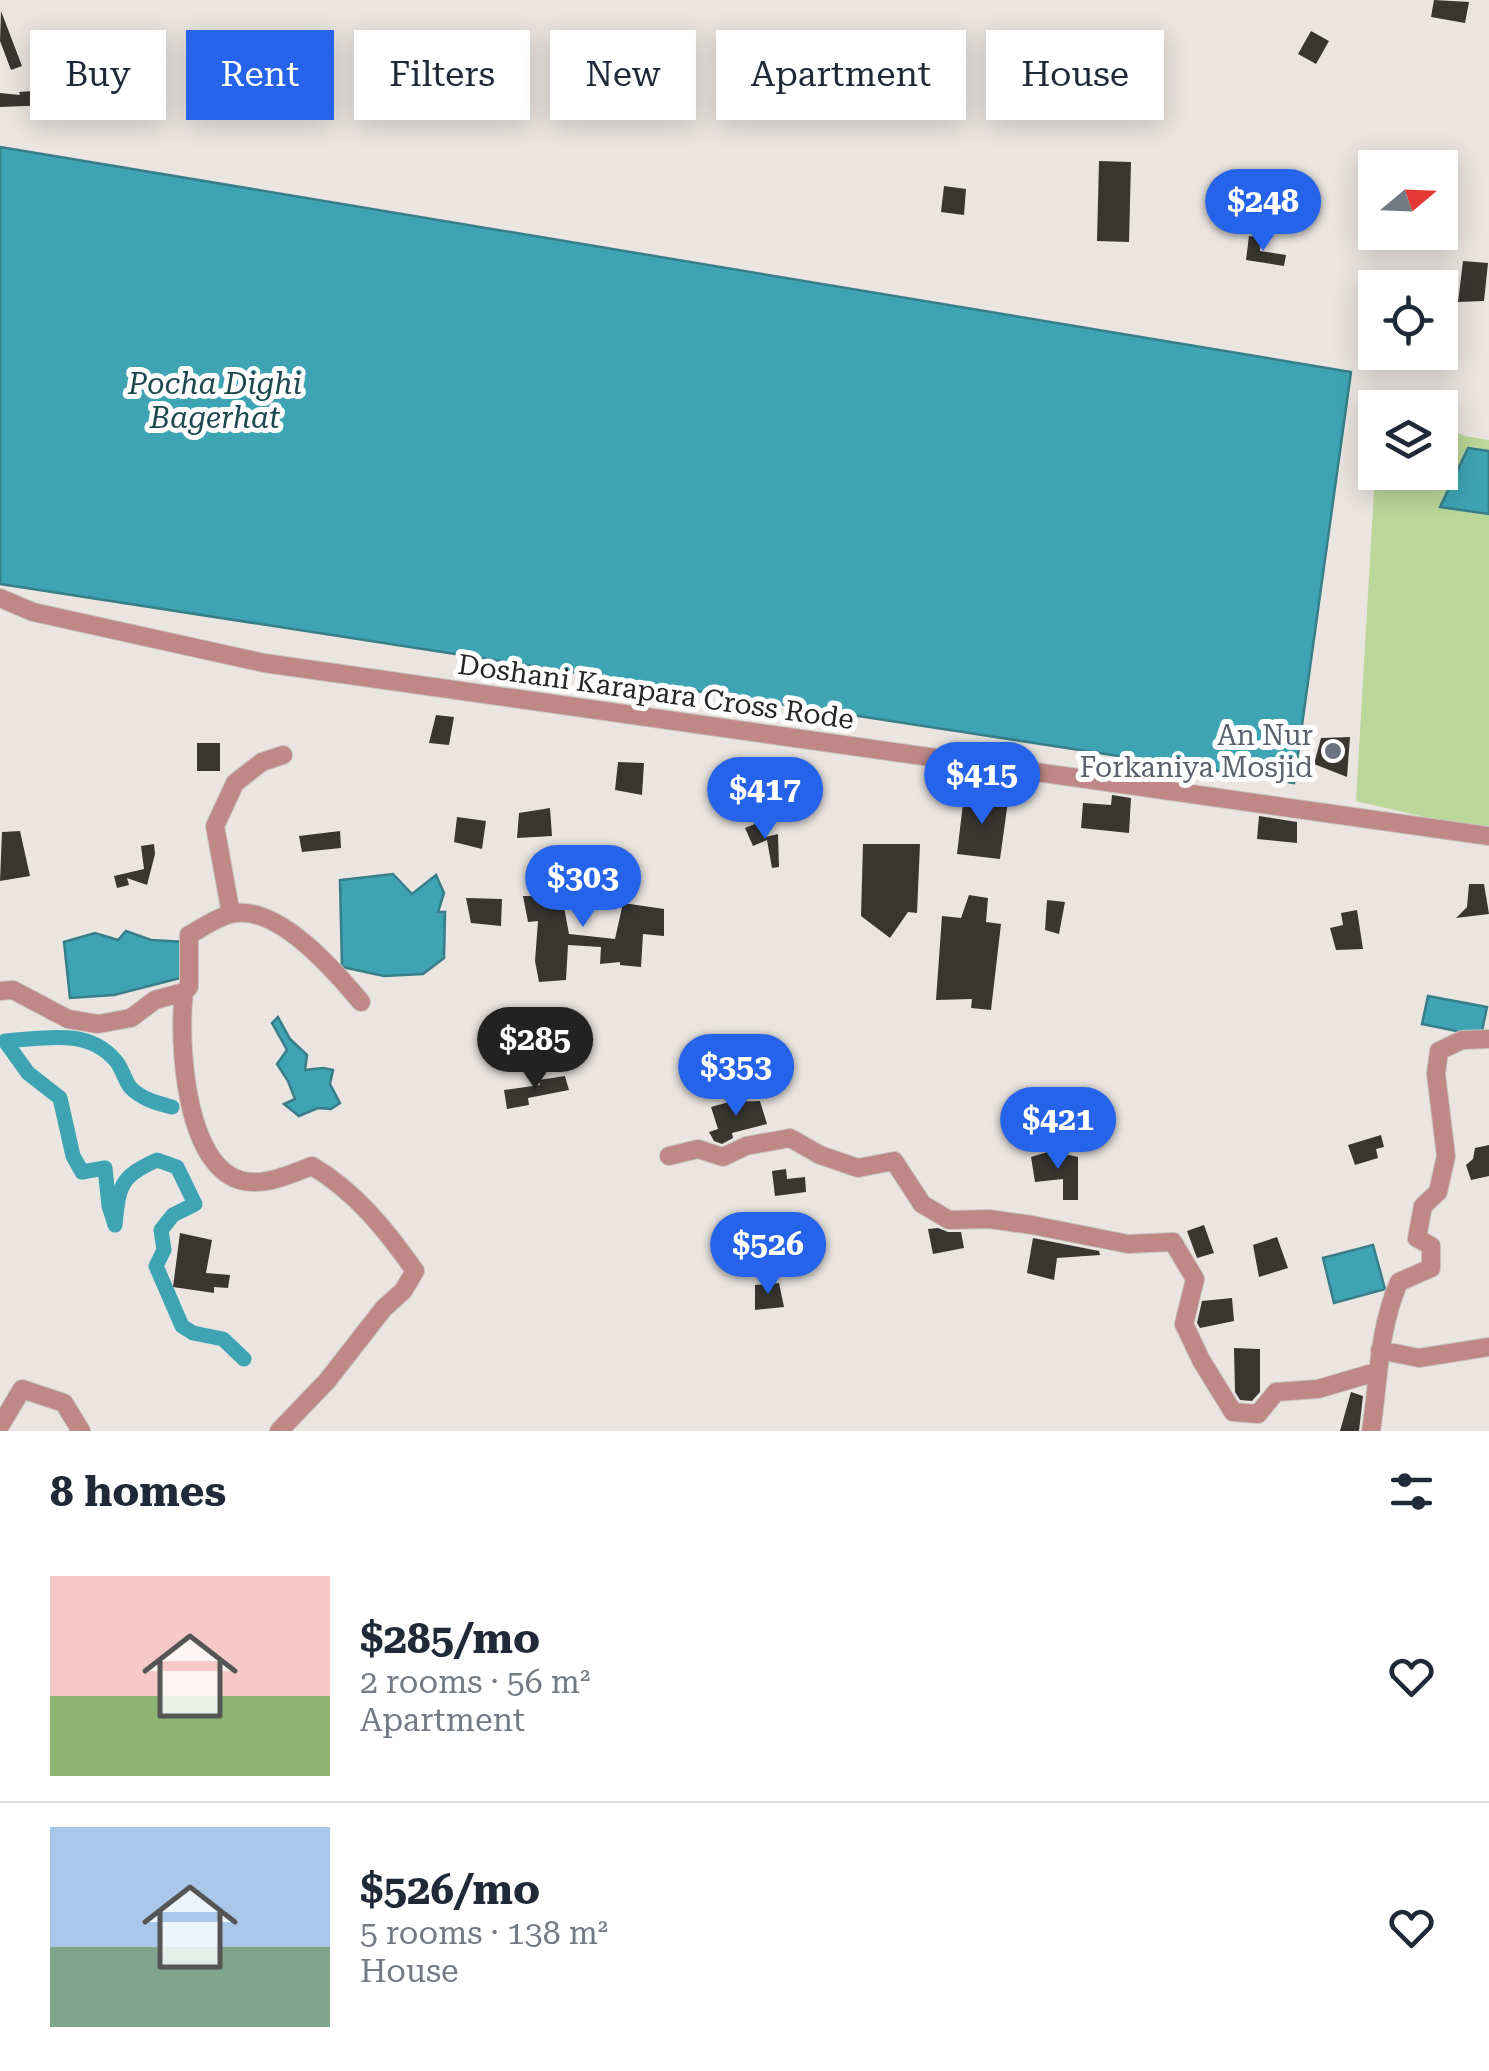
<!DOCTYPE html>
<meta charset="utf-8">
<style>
:root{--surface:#fff;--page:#f2f2f3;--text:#1f2937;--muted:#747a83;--line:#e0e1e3;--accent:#2563eb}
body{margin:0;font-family:"Roboto Serif",serif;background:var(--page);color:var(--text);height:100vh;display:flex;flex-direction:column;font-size:38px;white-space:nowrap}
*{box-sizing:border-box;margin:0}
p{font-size:32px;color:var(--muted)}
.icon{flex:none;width:55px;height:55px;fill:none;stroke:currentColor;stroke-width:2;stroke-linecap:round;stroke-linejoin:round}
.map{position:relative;height:1431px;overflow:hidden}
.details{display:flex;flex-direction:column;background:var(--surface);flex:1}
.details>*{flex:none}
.banner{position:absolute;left:30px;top:30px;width:1430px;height:90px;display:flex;gap:20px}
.needle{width:65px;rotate:71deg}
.buttons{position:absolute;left:1358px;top:150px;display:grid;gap:20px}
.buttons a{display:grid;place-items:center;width:100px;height:100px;border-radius:0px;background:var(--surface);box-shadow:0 5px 25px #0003;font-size:50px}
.price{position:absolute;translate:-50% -85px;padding:0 22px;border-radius:35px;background:var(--accent);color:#fff;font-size:32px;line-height:65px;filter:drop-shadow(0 2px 5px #0008)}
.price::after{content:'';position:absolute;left:50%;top:60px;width:30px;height:22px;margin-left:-15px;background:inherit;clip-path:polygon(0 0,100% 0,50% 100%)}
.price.current{background:#222;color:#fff}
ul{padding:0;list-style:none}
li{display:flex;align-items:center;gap:30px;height:250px;padding:0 50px}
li+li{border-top:2px solid var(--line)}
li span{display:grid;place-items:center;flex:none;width:280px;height:200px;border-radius:0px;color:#555}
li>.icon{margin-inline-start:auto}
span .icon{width:120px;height:120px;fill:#fffc;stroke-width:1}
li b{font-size:42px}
h2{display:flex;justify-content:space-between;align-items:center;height:120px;padding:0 50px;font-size:42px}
.chip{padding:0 35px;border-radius:0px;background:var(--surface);box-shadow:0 5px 25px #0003;font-size:35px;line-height:90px}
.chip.current{background:var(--accent);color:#fff}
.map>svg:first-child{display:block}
.green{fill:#bbd799}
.water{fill:#3ea4b3;stroke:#377e88;stroke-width:2.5}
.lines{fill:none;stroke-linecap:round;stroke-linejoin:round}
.canal{stroke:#3ea4b3;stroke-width:15}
.building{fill:#393632}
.minor-casing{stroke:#c7c3bf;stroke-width:20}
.minor{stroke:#bf8785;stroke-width:18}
.worship-dot{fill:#6b7280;stroke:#fff;stroke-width:4}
.labels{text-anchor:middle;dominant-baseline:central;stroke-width:10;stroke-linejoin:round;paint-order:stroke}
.street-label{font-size:28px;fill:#272624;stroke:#fff}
.worship-label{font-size:28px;fill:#5b616d;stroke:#fff;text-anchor:end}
.water-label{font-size:30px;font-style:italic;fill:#1c484f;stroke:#fff}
</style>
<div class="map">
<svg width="1489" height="1431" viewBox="0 0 1489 1431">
<rect width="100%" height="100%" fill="#eae5e1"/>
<path class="green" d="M1440,425L1465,436L1489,440V832L1356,801L1375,473L1440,472Z"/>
<path class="water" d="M0,147L1351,372L1294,783L0,584Z
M1468,448L1489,451V514L1440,507Z
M393,874L412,894L436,875L444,893L438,912H445L444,958L423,974L384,976L342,967L340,880Z
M126,931L151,940L185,942L188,976L114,995L70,998L64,942L95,933L118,940Z
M1428,996L1487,1007L1481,1036L1422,1024Z
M278,1017L290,1039L307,1055L305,1070L323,1068L333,1070L330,1084L340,1103L331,1109L318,1108L299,1116L284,1104L295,1099L288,1081L277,1064L287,1050L272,1023Z
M1373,1245L1385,1289L1334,1303L1323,1258Z"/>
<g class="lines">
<path class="canal" d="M172,1107C157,1103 141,1099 130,1087C124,1079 122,1067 115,1060C87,1027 42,1039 5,1041L28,1073L60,1098L73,1156L82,1172L105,1168L109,1206L115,1225C119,1185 120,1177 157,1160L177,1167L195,1204L173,1215L161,1230L164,1250L156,1266L182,1326L193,1333L223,1339L244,1359"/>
</g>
<path class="building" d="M1434,0L1469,2L1465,23L1431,17Z
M1,11L22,66L11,70L0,41Z
M1311,31L1329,41L1316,64L1298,54Z
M46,90V101L51,105L0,107V93L20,95L19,92Z
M1099,161L1131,162L1129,242L1097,241Z
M944,186L966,189L964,215L941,212Z
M1249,236L1261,237L1260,251L1286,255L1284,266L1246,260Z
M1463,261L1488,263L1484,301L1458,302Z
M436,715L454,717L449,745L429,743Z
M1350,737L1347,777L1314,764L1321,738Z
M197,743H220V771H197Z
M618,762L644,763L642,795L615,790Z
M964,795L1008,801L1000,859L957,854Z
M1112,795L1131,798L1129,833L1081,828L1083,803L1111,805Z
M550,808L552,836L517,838L519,813Z
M1259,816L1297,822V843L1257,839Z
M457,817L486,821L482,849L454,842Z
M760,822L766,837L778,834L779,867L772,868L767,840L753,846L745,828Z
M20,831L30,876L0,881L2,832Z
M340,831L341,848L302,852L299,836Z
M154,844L155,854L147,885L127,878L129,885L117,888L114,876L144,869L141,846Z
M863,844H920L917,913L908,912L890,938L861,916Z
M564,871L565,890L561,891L569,934L615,939L623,903L664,909V936L643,934L641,967L620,965V962L600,964L601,947L568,945L566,980L539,982L535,961L538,921L528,922L523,896H533L531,874Z
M1469,884H1484L1489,914L1456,918L1467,907Z
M969,895L988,898L986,922L1001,924L991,1010L971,1008L972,999L936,1000L942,916L961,918Z
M466,898L502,899L501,926L471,923Z
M1047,900L1065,902L1059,934L1045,930Z
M1357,910L1363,949L1336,950L1330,928L1343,925L1341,913Z
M565,1076L569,1090L528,1098L529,1105L507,1109L504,1090L540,1085L539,1080Z
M760,1101L767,1124L732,1133L733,1138L722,1144L714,1141L709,1132L718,1129L711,1107L729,1102Z
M1381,1135L1384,1147L1376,1149L1378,1158L1355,1165L1348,1145Z
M1489,1145V1176L1471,1180L1466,1165L1473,1159L1475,1148Z
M1051,1151L1078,1157V1200H1063V1179L1035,1182L1031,1157Z
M786,1169L787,1179L805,1177L806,1192L775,1196L772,1171Z
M1204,1225L1214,1253L1197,1258L1187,1231Z
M938,1228L948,1232H961L964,1248L933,1254L928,1229Z
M180,1233L212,1240L206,1273L230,1275L228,1288L214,1287V1293L173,1287Z
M1277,1237L1288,1268L1259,1277L1253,1245Z
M1033,1238L1099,1251L1100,1255L1057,1258L1054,1280L1027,1273Z
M779,1283L784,1307L755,1310V1285Z
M1232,1298L1234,1321L1200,1328L1197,1323L1202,1301Z
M1234,1348L1260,1349V1392L1252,1401L1240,1400L1235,1392Z
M1351,1392L1363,1396L1359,1431H1340Z"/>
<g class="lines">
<g class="minor-casing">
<path id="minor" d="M0,598L33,612L264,663L1489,836
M231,914L215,826L235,783L262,762L283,755
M0,991L13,990L68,1019L98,1024L131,1018L155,1000L184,992L189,987V935C202,928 217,917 231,914C277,903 335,971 361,1002
M184,992C178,1040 184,1180 252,1182C272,1183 293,1173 312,1166C355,1191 387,1231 415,1271L403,1291L384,1308L327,1381L279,1431
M669,1156L698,1149L723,1157L746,1146L790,1138L820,1155L858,1168L894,1161L922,1204L949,1220L989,1219L1032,1225L1128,1244L1173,1242L1195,1279L1184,1324L1201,1360L1233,1412L1258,1414L1276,1392L1318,1389L1376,1372
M1380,1350L1419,1358L1489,1347
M0,1426L22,1389L64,1403L81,1431
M1371,1431C1379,1380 1378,1330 1399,1282L1431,1268V1246L1417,1238L1423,1206L1438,1192L1446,1156L1436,1074L1439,1051L1462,1040L1489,1039"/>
</g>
<use href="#minor" class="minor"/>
</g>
<circle class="worship-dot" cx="1333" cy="751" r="10"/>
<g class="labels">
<g class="street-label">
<text transform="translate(656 692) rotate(8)">Doshani Karapara Cross Rode</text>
</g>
<g class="worship-label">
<text x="1313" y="735">An Nur<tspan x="1313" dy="32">Forkaniya Mosjid</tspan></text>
</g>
<g class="water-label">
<text x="215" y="383">Pocha Dighi<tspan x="215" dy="34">Bagerhat</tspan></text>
</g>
</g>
</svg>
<div class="buttons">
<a><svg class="needle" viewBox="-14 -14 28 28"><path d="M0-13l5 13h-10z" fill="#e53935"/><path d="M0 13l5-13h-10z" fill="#747a83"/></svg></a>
<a><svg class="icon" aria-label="locate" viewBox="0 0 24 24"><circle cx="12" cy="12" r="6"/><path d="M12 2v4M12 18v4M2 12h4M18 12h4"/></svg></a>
<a><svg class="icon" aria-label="layers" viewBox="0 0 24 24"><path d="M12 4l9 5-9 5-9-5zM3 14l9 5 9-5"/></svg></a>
</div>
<b class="price" style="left:1263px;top:254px">$248</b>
<b class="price" style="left:982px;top:827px">$415</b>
<b class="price" style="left:765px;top:842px">$417</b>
<b class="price" style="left:583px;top:930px">$303</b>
<b class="price current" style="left:535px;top:1092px">$285</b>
<b class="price" style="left:736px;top:1119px">$353</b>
<b class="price" style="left:1058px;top:1172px">$421</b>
<b class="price" style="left:768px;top:1297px">$526</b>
<div class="banner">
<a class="chip">Buy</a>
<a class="chip current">Rent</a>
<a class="chip">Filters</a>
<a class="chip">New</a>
<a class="chip">Apartment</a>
<a class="chip">House</a>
</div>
</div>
<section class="details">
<h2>8 homes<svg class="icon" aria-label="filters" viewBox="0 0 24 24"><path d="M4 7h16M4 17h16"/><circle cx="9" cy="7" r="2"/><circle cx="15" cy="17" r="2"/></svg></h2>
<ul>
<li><span style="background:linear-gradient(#f6c9c9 60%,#8fb573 0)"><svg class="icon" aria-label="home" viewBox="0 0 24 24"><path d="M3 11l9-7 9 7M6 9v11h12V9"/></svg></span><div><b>$285/mo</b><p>2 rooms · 56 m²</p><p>Apartment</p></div><svg class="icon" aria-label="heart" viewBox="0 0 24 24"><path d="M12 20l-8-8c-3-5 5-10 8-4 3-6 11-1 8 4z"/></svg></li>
<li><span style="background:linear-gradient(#a9c7e8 60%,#7fa58c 0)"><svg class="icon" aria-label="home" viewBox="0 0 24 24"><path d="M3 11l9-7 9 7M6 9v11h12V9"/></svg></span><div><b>$526/mo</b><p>5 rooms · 138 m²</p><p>House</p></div><svg class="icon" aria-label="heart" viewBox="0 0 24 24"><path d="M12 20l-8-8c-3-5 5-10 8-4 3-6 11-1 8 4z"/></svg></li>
</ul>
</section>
